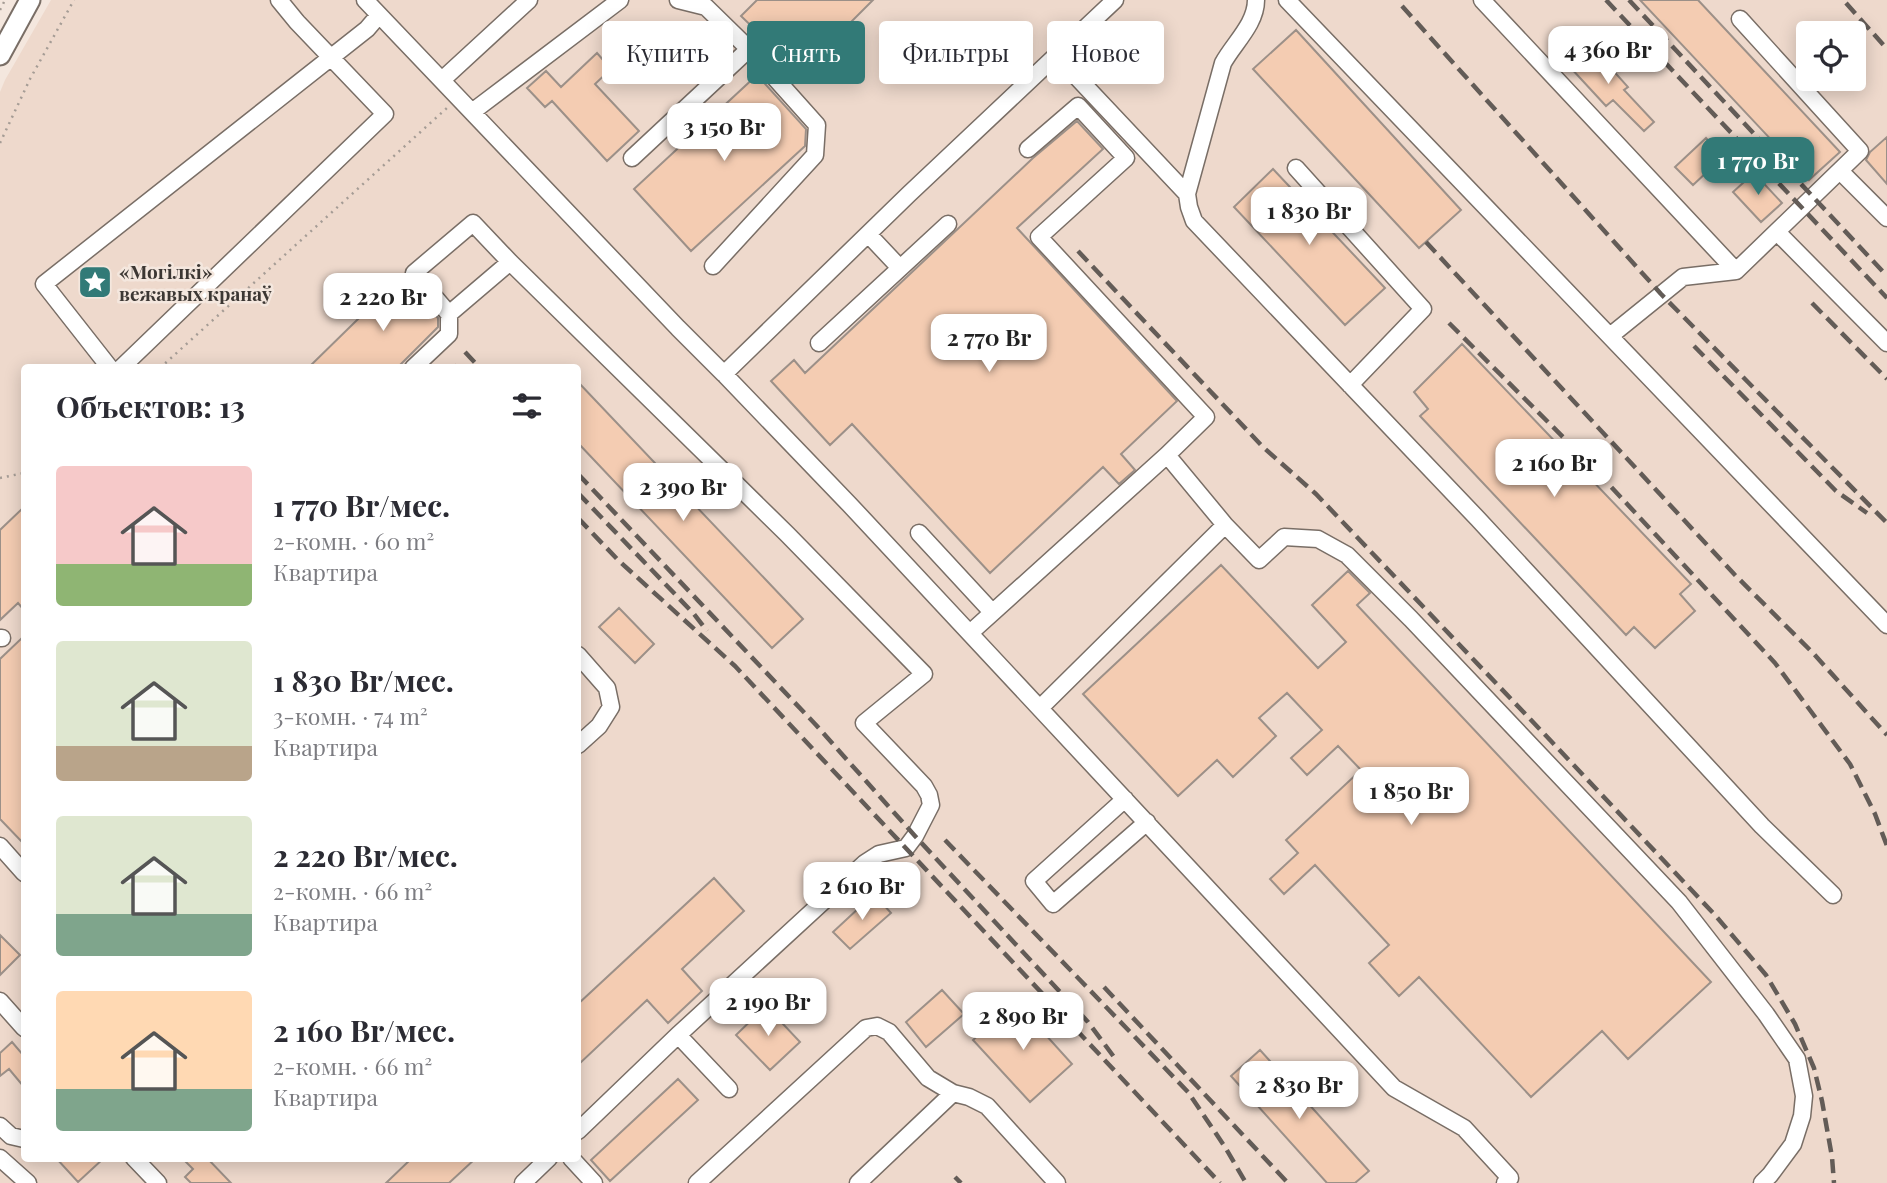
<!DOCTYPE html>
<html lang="ru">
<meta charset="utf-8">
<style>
:root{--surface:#fff;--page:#f2f2f3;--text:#2b2b33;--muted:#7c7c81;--accent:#327a77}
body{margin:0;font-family:"Playfair Display",serif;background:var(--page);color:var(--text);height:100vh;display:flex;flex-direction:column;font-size:26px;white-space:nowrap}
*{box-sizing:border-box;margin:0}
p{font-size:23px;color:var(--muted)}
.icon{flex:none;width:38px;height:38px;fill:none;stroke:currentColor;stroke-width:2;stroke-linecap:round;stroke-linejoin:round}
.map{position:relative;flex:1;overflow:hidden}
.drawer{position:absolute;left:21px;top:364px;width:560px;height:798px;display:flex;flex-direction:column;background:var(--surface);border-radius:7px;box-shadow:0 4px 18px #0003}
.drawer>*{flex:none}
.hud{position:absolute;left:602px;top:21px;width:665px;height:63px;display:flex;gap:14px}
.tools{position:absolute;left:1796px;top:21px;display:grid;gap:14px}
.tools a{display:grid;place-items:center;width:70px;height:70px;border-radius:7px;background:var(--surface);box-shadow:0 4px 18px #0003;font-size:35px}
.price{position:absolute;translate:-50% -60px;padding:0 16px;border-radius:14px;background:#fff;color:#222;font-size:23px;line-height:46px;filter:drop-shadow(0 2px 4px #0008)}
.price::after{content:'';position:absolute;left:50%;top:42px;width:21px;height:16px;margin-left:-10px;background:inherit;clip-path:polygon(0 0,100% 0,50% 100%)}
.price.on{background:var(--accent);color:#fff}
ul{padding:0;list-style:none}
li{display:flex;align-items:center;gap:21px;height:175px;padding:0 35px}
li span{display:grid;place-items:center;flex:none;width:196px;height:140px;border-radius:7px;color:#555}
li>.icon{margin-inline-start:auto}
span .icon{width:84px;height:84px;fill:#fffc;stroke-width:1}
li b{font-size:30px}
h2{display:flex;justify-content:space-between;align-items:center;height:84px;padding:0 35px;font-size:30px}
.chip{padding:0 24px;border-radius:7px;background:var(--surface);box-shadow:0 4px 18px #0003;font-size:24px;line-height:63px}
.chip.on{background:var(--accent);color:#fff}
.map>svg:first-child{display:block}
.built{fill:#eed9cc;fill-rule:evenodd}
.building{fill:#f4ccb2;stroke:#9c9088;stroke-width:2}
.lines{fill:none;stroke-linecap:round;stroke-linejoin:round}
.minor-casing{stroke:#796e66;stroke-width:19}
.major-casing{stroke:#796e66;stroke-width:23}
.path{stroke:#a59c95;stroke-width:2.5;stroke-dasharray:2 5;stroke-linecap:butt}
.minor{stroke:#fff;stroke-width:16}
.major{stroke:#fff;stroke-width:19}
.rail{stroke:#635c57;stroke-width:4.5;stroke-dasharray:14 7;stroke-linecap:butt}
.labels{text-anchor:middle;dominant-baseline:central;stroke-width:5;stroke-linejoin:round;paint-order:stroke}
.poi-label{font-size:19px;font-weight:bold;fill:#3c3733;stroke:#f4e7de;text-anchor:start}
</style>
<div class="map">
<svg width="1887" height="1183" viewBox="0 0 1887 1183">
<rect width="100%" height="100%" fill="#f4e7de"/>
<path class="built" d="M51,0H1887V1183H0V92L5,80ZM1808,33H1853V79H1808ZM24,368H578V1158H24Z"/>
<path class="building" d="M757,0H873L812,61L782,30L769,43L741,16Z
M1640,0H1698L1840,152L1809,180Z
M1296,30L1461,210L1419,248L1253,69Z
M1591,46L1628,87L1624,90L1654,122L1644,131L1613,100L1606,106L1569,66Z
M597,53L611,69L595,84L639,131L607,161L552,101L545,107L527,88L546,71L561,87Z
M757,75L806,129L805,146L691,251L634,189Z
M1077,121L1103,149L1017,228L1177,401L1121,454L1135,470L1119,484L1103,467L990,573L852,424L830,445L771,381L794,360L805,373L1033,158Z
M1887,137V184L1866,160L1870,152Z
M1706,138L1723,157L1693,185L1675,167Z
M1273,169L1385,288L1345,325L1234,207Z
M1754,173L1782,203L1761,222L1733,192Z
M400,278L438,318V327L397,368H308Z
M1462,344L1691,584L1680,594L1695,611L1655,648L1634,627L1626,635L1420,416L1428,409L1414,392Z
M578,382L803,619L772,648L578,443Z
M24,507V610L18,603L0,620V530Z
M1221,565L1318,668L1346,642L1312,605L1348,571L1370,593L1357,605L1711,982L1628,1059L1602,1031L1531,1097L1419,977L1399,996L1369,963L1389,945L1315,865L1284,894L1270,879L1298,853L1286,840L1361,770L1338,746L1307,775L1291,758L1322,730L1287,693L1259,718L1276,736L1233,777L1217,760L1178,796L1083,694Z
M619,608L654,644L635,663L599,627Z
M24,636V844L0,819V659Z
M714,878L744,911L682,969L702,991L668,1023L647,1000L578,1065V1004Z
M874,894L891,913L850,949L833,932Z
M0,935L20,955L0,975Z
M942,990L964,1014L926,1047L906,1022Z
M1016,1002L1072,1064L1030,1102L973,1040Z
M766,1006L800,1042L770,1070L736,1035Z
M12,1042L24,1056V1087L9,1069L0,1076V1053Z
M1260,1050L1369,1171L1355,1183H1327L1231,1076Z
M678,1079L698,1100L610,1181L591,1160Z
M56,1158H104L78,1182Z
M182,1158H207L231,1183H191L185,1177L193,1169Z
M412,1158H476L449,1183H386Z"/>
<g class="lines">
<g class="minor-casing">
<path id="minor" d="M365,0L678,328L724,374L909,194L1115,0
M678,0L706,7L749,49L817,125L815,155L713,266
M1256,0C1256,24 1234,43 1223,63L1187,194L1189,207L1194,221L1478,519L1762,826L1833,895
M1287,0L1887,625
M1482,0L1736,271
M1056,55L1187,194
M442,80L529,0
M472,112L620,0
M1028,149L1078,106L1126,158L1039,237L1206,417L1167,455L1225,525
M632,158L749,49
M1296,168L1423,309L1350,385
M1840,171L1887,218
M1777,232L1887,343
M868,234L900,268
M510,262L449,314L414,273L473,223L510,262L787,534L924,674L864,723L924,786L929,795L931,805L915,836L906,848L879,854L865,863L678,1035L578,1131
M1610,336L1683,277L1736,271L1860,151L1740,19
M819,343L948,224
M110,368L44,284L367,29L379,15
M121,368L385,114L297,22L279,0
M413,368L449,334V314
M724,374L849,504L1394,1088L1464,1128L1510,1178L1505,1183
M919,533L992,612
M970,633L1167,455
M0,638H2
M578,655L607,688L611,707L599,726L578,745
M1040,708L1225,525L1259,560L1284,537L1318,539L1347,555L1411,619L1679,902L1766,1014L1797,1059L1804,1096L1802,1116L1793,1144L1770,1175L1762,1183
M1125,799L1034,881L1053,904L1147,822
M0,846L24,873
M0,1001L24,1028
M678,1035L729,1089
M0,1126L11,1136L24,1139
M0,1158L28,1183
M134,1158L158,1183
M571,1158L594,1183
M523,1183L549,1158
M697,1183L866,1028L877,1026L889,1032L928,1078L953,1093L969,1097L987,1106L1057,1183
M858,1183L953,1093"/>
</g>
<g class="major-casing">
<path id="major" d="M0,55L30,0"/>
</g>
<path class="path" d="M0,10L5,0
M0,143L30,79L74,0
M160,368L448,107
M0,478L24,473"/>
<use href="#minor" class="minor"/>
<use href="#major" class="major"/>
<path class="rail" d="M1606,0L1887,298
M1629,0L1887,276
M1846,3L1887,49
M1402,6L1661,294L1887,523
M1426,242L1735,575L1813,653L1887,735
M1078,251L1263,447L1316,494L1551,741L1715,915L1766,975L1795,1024L1814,1068L1822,1101L1832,1157L1834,1183
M1812,303L1887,379
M1449,323L1588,462L1775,663L1850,764L1875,814L1887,846
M1694,346L1836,491L1867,513
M465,352L480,368
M454,365L456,368
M578,474L816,725L915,836L1088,1022L1117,1061
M578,493L694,614L707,631
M578,518L618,560L735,666L1220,1183
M945,840L1188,1092L1225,1147L1246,1183
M1104,987L1288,1183
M955,1177L961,1183"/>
</g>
<defs>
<g id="sight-square" transform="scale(1.75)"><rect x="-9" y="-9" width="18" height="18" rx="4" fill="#327a77" stroke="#f4e7de"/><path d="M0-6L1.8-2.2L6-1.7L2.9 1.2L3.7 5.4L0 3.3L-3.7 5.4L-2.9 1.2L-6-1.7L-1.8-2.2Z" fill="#fff"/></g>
</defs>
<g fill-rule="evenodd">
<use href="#sight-square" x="95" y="282"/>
</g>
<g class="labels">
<g class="poi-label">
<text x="119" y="271">«Могілкі»<tspan x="119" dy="22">вежавых кранаў</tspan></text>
</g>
</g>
</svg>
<div class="tools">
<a><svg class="icon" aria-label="locate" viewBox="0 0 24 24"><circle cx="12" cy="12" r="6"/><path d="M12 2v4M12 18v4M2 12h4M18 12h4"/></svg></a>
</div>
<b class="price" style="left:1608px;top:86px">4 360 Br</b>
<b class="price" style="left:724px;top:163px">3 150 Br</b>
<b class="price on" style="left:1758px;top:197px">1 770 Br</b>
<b class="price" style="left:1309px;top:247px">1 830 Br</b>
<b class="price" style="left:383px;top:333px">2 220 Br</b>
<b class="price" style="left:989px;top:374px">2 770 Br</b>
<b class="price" style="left:1554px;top:499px">2 160 Br</b>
<b class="price" style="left:683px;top:523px">2 390 Br</b>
<b class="price" style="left:1411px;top:827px">1 850 Br</b>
<b class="price" style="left:862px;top:922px">2 610 Br</b>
<b class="price" style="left:768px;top:1038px">2 190 Br</b>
<b class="price" style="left:1023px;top:1052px">2 890 Br</b>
<b class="price" style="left:1299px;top:1121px">2 830 Br</b>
<div class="hud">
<a class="chip">Купить</a>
<a class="chip on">Снять</a>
<a class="chip">Фильтры</a>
<a class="chip">Новое</a>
</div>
<section class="drawer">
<h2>Объектов: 13<svg class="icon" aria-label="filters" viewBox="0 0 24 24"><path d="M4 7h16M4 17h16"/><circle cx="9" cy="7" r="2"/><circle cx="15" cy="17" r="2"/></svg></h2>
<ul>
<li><span style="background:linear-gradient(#f6c9c9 70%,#8fb573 0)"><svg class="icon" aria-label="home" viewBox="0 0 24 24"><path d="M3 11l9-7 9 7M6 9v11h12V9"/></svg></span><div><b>1 770 Br/мес.</b><p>2-комн. · 60 m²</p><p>Квартира</p></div></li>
<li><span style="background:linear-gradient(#dfe7d0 75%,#b9a48a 0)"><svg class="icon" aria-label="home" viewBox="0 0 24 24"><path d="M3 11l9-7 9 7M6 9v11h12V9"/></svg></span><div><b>1 830 Br/мес.</b><p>3-комн. · 74 m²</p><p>Квартира</p></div></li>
<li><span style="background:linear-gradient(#dfe7d0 70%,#7fa58c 0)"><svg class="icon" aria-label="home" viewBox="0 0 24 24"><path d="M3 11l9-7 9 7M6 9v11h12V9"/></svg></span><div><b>2 220 Br/мес.</b><p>2-комн. · 66 m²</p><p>Квартира</p></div></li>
<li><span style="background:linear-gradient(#ffd9b3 70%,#7fa58c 0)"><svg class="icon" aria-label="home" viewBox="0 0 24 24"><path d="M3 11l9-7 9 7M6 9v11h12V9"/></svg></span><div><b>2 160 Br/мес.</b><p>2-комн. · 66 m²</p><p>Квартира</p></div></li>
</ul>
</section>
</div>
